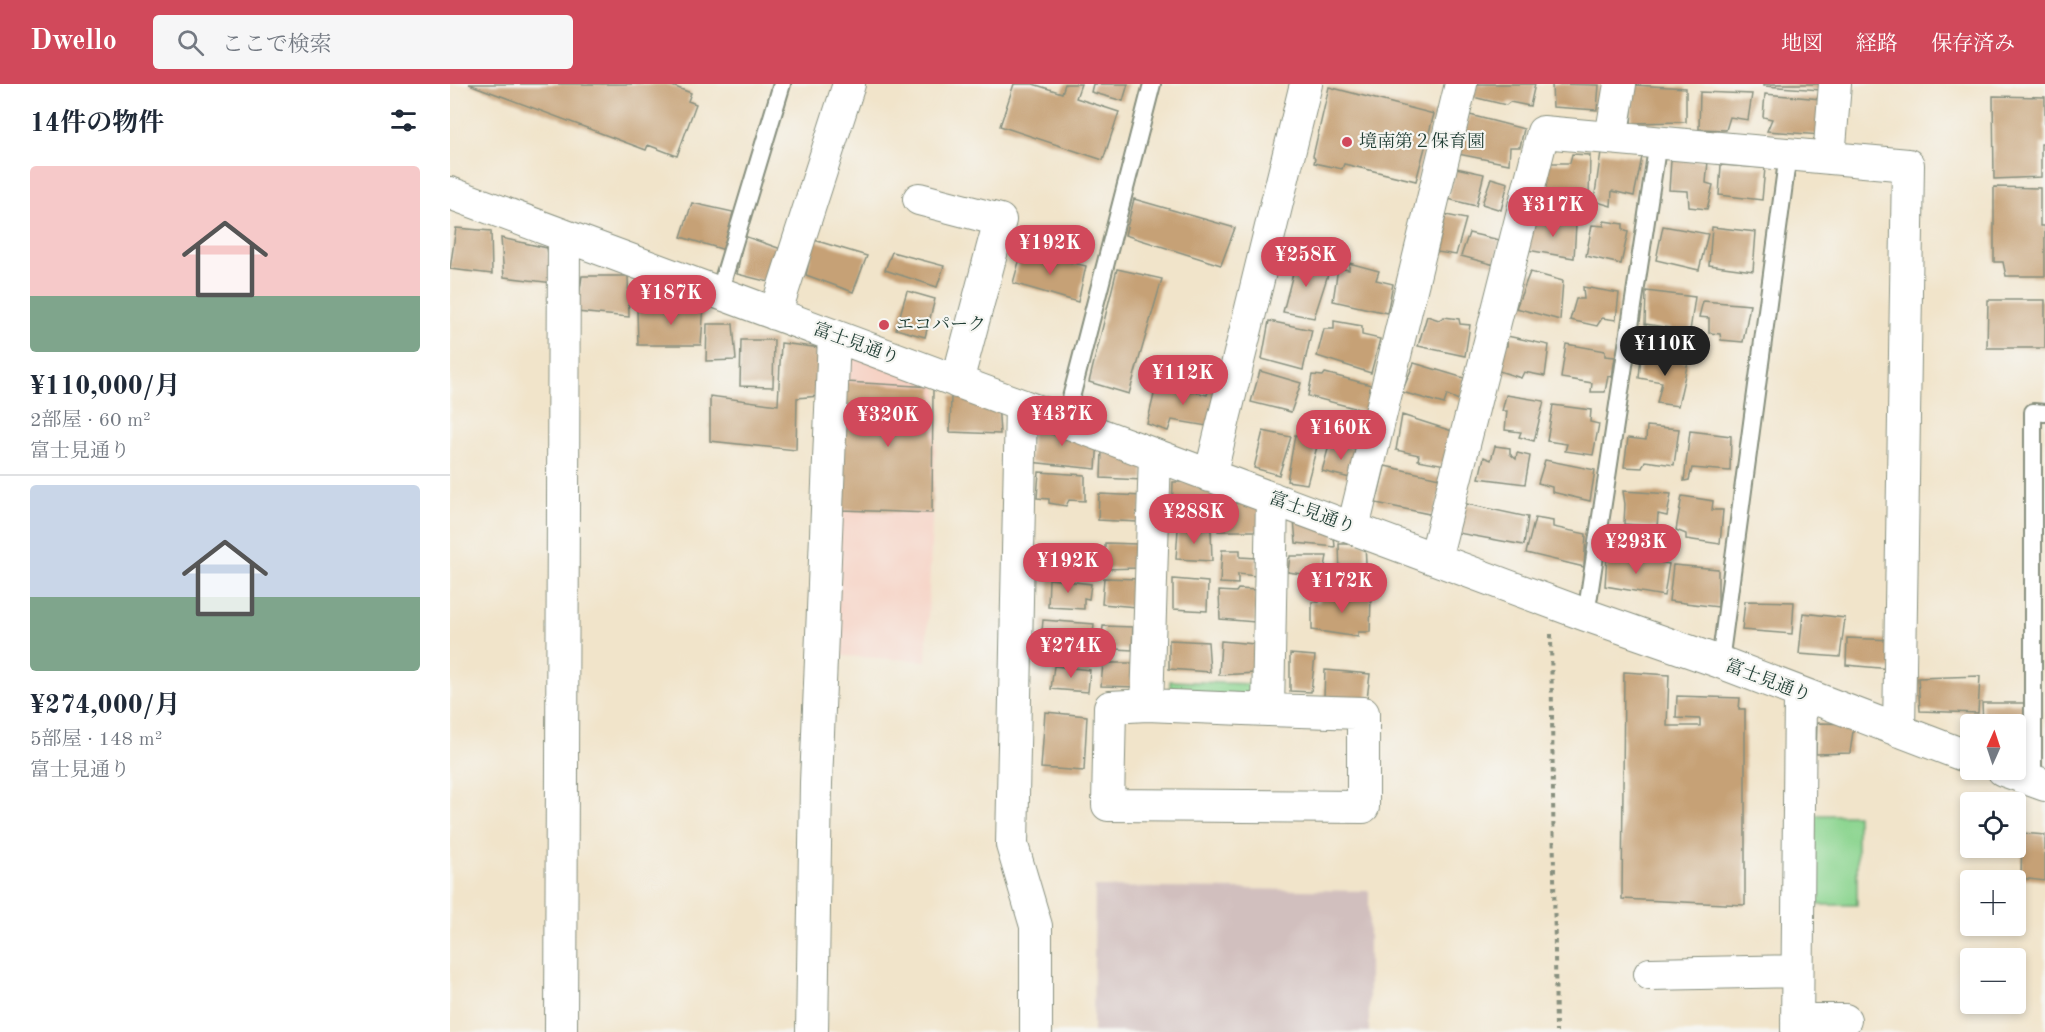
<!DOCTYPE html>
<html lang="ja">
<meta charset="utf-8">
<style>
:root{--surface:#fff;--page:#f6f6f7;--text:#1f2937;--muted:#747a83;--line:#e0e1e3;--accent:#d1495b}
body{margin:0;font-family:"Old Standard TT","Noto Serif JP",serif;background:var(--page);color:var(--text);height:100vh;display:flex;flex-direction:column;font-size:22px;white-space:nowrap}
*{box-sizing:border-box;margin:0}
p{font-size:20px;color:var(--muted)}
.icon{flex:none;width:33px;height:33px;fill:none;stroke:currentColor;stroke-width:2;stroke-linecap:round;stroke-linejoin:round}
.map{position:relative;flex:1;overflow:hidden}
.panel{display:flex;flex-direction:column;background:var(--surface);width:450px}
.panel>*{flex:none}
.needle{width:39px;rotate:3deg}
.buttons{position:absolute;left:1510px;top:630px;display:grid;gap:12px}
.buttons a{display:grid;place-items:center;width:66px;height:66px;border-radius:6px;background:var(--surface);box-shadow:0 3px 9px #0003;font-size:30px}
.price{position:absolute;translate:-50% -51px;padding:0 14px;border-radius:21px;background:var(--accent);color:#fff;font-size:20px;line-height:39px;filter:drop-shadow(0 2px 3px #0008)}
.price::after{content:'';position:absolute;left:50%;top:36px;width:18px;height:14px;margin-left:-9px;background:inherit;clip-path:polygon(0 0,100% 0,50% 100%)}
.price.current{background:#222;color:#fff}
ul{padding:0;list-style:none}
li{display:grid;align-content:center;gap:12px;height:318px;padding:0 30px}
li+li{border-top:2px solid var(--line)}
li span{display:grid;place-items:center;height:186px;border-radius:6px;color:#555}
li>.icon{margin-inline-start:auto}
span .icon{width:108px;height:108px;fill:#fffc;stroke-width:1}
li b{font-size:26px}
h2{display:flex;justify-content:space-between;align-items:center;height:72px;padding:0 30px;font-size:26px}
header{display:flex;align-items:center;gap:36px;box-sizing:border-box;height:84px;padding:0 30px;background:var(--accent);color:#fff}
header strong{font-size:28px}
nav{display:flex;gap:33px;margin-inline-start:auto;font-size:21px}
.search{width:420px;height:54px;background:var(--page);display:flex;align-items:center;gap:15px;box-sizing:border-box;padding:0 21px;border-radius:6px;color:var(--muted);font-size:22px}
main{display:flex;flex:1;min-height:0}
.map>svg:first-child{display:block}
.built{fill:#f6d2c4}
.industrial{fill:#d1bfbe}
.green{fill:#8dd591;stroke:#568962;stroke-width:1.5}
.building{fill:#c6a176}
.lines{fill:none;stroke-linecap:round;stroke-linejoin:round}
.service-casing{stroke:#88907f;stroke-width:20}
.minor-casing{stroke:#88907f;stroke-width:34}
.path{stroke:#88907f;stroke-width:4;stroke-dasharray:4.5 4.5;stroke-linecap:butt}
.service{stroke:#fff;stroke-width:16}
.minor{stroke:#fff;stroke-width:32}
.poi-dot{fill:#d1495b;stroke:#f6f6f2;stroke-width:2}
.labels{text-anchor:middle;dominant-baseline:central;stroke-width:4.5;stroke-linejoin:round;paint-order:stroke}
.poi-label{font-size:18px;fill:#1f3d34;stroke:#f6f6f2;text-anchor:start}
.street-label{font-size:18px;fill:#1f3d34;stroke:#f6f6f2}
</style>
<header>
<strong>Dwello</strong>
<div class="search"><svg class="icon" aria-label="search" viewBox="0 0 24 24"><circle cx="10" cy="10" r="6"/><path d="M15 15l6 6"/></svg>ここで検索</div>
<nav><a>地図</a><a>経路</a><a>保存済み</a></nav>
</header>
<main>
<section class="panel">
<h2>14件の物件<svg class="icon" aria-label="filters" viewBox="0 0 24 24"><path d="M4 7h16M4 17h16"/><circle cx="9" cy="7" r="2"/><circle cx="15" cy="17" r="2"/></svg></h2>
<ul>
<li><span style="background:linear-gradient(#f6c9c9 70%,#7fa58c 0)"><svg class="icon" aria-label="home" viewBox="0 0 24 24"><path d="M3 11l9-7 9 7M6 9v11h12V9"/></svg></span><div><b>¥110,000/月</b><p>2部屋 · 60 m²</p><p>富士見通り</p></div></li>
<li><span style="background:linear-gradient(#c9d6e8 60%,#7fa58c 0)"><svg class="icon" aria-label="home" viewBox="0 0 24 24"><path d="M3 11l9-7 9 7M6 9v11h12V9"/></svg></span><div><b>¥274,000/月</b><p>5部屋 · 148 m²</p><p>富士見通り</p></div></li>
</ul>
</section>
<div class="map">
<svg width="1595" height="948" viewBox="0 0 1595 948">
<rect width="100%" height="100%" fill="#f6f6f2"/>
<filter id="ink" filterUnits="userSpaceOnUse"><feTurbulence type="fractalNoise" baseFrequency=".0167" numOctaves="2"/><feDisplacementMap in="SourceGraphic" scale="12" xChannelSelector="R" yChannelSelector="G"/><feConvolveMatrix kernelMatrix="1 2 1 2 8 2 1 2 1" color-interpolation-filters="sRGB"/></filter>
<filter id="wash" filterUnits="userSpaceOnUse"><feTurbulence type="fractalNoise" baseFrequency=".008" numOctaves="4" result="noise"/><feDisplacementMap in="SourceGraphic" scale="24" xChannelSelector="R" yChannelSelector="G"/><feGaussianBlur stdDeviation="1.35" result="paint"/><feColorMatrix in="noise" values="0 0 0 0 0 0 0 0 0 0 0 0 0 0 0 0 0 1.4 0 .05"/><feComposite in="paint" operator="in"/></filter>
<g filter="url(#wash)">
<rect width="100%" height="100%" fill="#f1e4ca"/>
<path class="built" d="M392,265L488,302L476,577L379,571Z"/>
<path class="industrial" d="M645,803L919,807V948H643Z"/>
<path class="green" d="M720,597L801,600L800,615L720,612Z
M1360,731H1407V821H1360Z"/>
<g id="blocks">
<path class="building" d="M19,0H217L241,9L238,17L246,20L227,72L198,61L196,66Z
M564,0H583L612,9L615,0H631L626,14L669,28L653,76L550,42Z
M643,0H678L673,17L641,8Z
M1026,0H1085L1080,22L1060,18L1056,21L1023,13Z
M1102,0L1149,1L1147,26L1103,23Z
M1314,0H1372L1371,6L1314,2Z
M1184,1L1236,4V38L1181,39Z
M879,3L984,30L966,97L894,80L892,85L864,79L865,75L863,72Z
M1250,8L1302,10L1298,36L1280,33L1276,46L1249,45Z
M1315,10L1371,15V51L1317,47L1322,35L1313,33Z
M1543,12L1595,13V60H1591V93L1544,95Z
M1020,31L1074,45L1070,63H1060L1059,80L1008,70Z
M1151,68L1192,73L1184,112L1162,107L1161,122L1144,117Z
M1122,70L1140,71L1139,113L1095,108L1092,79H1120Z
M1221,76L1258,77L1256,99L1263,101L1257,125L1239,123L1238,107L1219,106Z
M1271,81L1315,84L1312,116L1269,111Z
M1006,84L1034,90L1026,122L998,115Z
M1041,94L1058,99L1051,126L1032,120Z
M1544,103L1590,104V142H1595V192H1556L1553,178H1544Z
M684,115L785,144L771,181L675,151Z
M242,119L283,128L275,166L231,153Z
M996,131L1016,135L1006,171L987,168Z
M1104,135L1126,140L1124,174L1077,166L1080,136L1103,140Z
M1154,137L1173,140V146L1178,148L1171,180L1136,172L1142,141L1154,142Z
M1213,142L1258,150L1249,186L1206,176Z
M1262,143L1306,148L1303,187L1259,181Z
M6,144L41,147L42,190L0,185Z
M1019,149L1050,156L1045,181L1011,172Z
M294,152L334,166L327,200L287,190Z
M51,154L97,164L103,199L54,193Z
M364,156L417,172L403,208L356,191Z
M572,167L636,182L628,218L563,199Z
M442,168L494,182L487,203L435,186Z
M847,174L881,181L864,234L833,228Z
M899,179L929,187L926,196L943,200L937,229L883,217L888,184L899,186Z
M667,185L712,195L679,310L639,298Z
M1080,188L1113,197L1110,236L1066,224Z
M132,192H178L179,233L127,228Z
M1133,203L1169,209L1166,236L1152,234L1147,242L1120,236L1126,215H1134Z
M457,207L485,215L475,253L446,245Z
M1196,207L1245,213L1239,254L1222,251L1220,244L1195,240Z
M1538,216H1595V264H1537Z
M1253,217L1300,221L1293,258L1271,256L1270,250L1259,249V234L1249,233Z
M254,221L251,261H188L187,225Z
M977,232L989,236L994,233L1009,235L1010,240L1020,241L1015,272L968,262Z
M819,237L862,246L853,286L812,275Z
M884,237L912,242V251L930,255L921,289L867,272L874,245H884Z
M257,240H283L286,276L256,277Z
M1057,252L1099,261L1095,292L1074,288L1071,294L1046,286L1053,263L1057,262Z
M291,256H324L323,303L290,302Z
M331,259L371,264L369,312L347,314L346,366L260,357V312L328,321Z
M1116,260L1155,267V272L1165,273L1162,293L1158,292L1155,308H1141L1142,299L1111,294Z
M1191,272L1238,278L1228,322L1207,319L1212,298L1189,294Z
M964,279L1014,294L1011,317L997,311L994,320L952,308Z
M810,287L851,299L841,328L801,318Z
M875,289L921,301L916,327L858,312L862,291L873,292Z
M396,298L483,303L482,429L391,426Z
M707,298L757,311L761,298L769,300L763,343L722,336L718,347L697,340Z
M1056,311L1094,317L1084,357L1069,353L1071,348L1055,346L1057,327H1052Z
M501,312L548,317L550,350L500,348Z
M1103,321L1141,326L1140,338L1149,340L1143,371L1115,367L1117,360L1097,357Z
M952,331L1002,347L995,381L968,376L969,371L946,366Z
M582,337L648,355L646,385L580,378Z
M1197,342L1229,345L1224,381L1195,377L1192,384L1174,383L1178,354L1196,356Z
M813,347L841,353L829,391L804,384Z
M1240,347L1281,352L1280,387L1242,384L1239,396L1234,397Z
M845,351L869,355L857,400L837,397Z
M880,358L909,366L904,395L872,387Z
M1045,362L1060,364V370L1066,375L1067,369L1080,372L1075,400L1029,394L1034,373L1041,376Z
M652,367L693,378V396L651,394Z
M1095,376L1145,386L1140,417L1102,408V403L1088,399Z
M935,382L994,395L984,431L926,419Z
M589,388L635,391V417L619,416L616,422L599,419V415L587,414Z
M723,398H763L766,431L722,429Z
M1173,407L1221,410L1217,432L1208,430L1207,443L1174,440L1175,420Z
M649,410L693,412L688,438L648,436Z
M1232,412L1263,417L1262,426H1273L1270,460L1236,455V450L1226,446Z
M770,419L810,420L809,447H768Z
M1012,419L1078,433L1074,461L1008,449Z
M1085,434L1103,437V443L1136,450L1134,483L1076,469Z
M844,435L883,442L885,463L846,459Z
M728,445L761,446L762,477L726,475Z
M655,459L687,460V484L655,485Z
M889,460H915L917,498L890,493Z
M772,466H790V473L806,474V492L788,490V500L770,499Z
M1157,471L1219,480L1214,512L1155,502Z
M840,472H877L873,493L838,488Z
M1223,481L1268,485V523L1219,517Z
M654,494L688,495L687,523L652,520Z
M599,495L641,500L639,515L634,514V525L598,523Z
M723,495L758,498L757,527L723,525Z
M788,505L806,506L805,538L770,535L769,507L786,508Z
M872,509L921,511L920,548H908V553L862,546V518H869Z
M1295,517L1344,518L1342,550L1292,546Z
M1353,529L1395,534L1390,573L1349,570Z
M593,536L644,540L642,563L591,559Z
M653,542L683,543L682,566L651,564Z
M1397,554L1442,556L1441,585L1396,581Z
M719,556L758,558L760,588L719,585Z
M771,557L805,560L806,589L769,591Z
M840,570L865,572L861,608L840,607Z
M653,579H690L688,603L651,602Z
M604,582L640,586L638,608L601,605Z
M875,586L920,590L917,615L874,613Z
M1174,588L1219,591L1217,642H1250V635L1226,634L1227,612L1290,614L1289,625H1295V821L1172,815Z
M1530,592L1528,629L1470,627L1468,594Z
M1532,619H1575L1576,666L1566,665V640H1533Z
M595,628L637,632L634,687L591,684Z
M1367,639L1404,640L1400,669L1366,670Z
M1572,749L1595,751V797L1571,794Z"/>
</g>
</g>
<g filter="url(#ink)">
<use href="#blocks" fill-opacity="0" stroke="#88907f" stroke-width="1.5"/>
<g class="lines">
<g class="service-casing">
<path id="service" d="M269,209L332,0
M615,337L702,0
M1136,531L1208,58
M1270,578L1338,70
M1583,697V328L1595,329"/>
</g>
<g class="minor-casing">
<path id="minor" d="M1161,54L1170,0
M1379,74L1385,0
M0,109L1136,531L1270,578L1521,674
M469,115L550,136L507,298
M325,230L399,0
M571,321L562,761L586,842V948
M705,371L697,621L660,623L658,721L913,723V629L818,626L822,414
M760,392L856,0
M903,444L1011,0
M985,475L1093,48L1458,81L1449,647
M697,621L818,626
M1553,686L1595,701
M1200,890L1347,887
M1347,936H1395
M111,948L114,152
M362,948L366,699L384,252
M1347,948L1350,609"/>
</g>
<path class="path" d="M1101,550L1106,948"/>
<use href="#service" class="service"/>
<use href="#minor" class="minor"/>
</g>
</g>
<g class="poi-dot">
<circle cx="897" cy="58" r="6"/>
<circle cx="434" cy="241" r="6"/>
</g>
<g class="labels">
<g class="poi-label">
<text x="909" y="58">境南第２保育園</text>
<text x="446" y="241">エコパーク</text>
</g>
<g class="street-label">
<text transform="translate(406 260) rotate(20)">富士見通り</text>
<text transform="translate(862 429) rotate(20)">富士見通り</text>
<text transform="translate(1318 597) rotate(21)">富士見通り</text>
</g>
</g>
</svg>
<div class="buttons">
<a><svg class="needle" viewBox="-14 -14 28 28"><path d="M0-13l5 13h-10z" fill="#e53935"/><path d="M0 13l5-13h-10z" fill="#747a83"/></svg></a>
<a><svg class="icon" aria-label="locate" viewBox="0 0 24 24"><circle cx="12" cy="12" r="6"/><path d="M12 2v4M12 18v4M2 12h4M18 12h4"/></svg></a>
<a>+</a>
<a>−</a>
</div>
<b class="price" style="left:1103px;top:154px">¥317K</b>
<b class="price" style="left:600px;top:192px">¥192K</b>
<b class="price" style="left:856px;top:204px">¥258K</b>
<b class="price" style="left:221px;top:242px">¥187K</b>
<b class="price current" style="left:1215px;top:293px">¥110K</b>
<b class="price" style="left:733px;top:322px">¥112K</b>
<b class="price" style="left:612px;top:363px">¥437K</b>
<b class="price" style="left:438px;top:364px">¥320K</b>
<b class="price" style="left:891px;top:377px">¥160K</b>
<b class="price" style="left:744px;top:461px">¥288K</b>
<b class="price" style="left:1186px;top:491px">¥293K</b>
<b class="price" style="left:618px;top:510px">¥192K</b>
<b class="price" style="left:892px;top:530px">¥172K</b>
<b class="price" style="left:621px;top:595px">¥274K</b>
</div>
</main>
